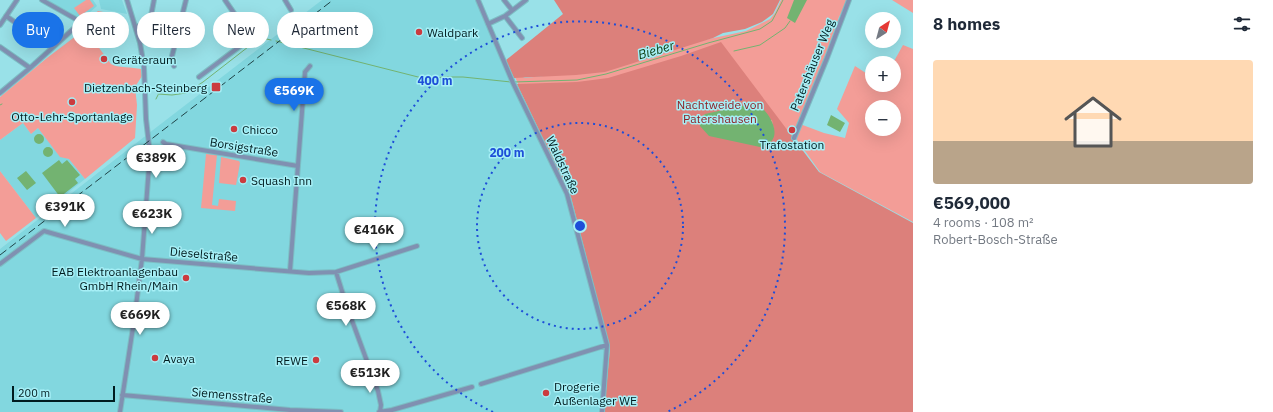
<!DOCTYPE html>
<meta charset="utf-8">
<style>
:root{--surface:#fff;--page:#f2f2f3;--text:#1f2937;--muted:#747a83;--accent:#1a73e8}
body{margin:0;font-family:"IBM Plex Sans",sans-serif;background:var(--page);color:var(--text);height:100vh;display:flex;flex-direction:column;font-size:15px;white-space:nowrap}
*{box-sizing:border-box;margin:0}
p{font-size:13px;color:var(--muted)}
.icon{flex:none;width:22px;height:22px;fill:none;stroke:currentColor;stroke-width:2;stroke-linecap:round;stroke-linejoin:round}
.map{position:relative;flex:1;overflow:hidden}
.details{display:flex;flex-direction:column;background:var(--surface);width:360px}
.details>*{flex:none}
.top-card{position:absolute;left:12px;top:12px;width:380px;height:36px;display:flex;gap:8px}
.needle{width:26px;rotate:36deg}
.buttons{position:absolute;left:865px;top:12px;display:grid;gap:8px}
.buttons a{display:grid;place-items:center;width:36px;height:36px;border-radius:50%;background:var(--surface);box-shadow:0 4px 16px #0002;font-size:20px}
.scale{position:absolute;left:12px;bottom:10px;width:103px;box-sizing:border-box;padding-left:4px;border:2px solid #001c1f;border-top:0;font-size:11px;line-height:14px;white-space:nowrap;color:#001c1f;-webkit-text-stroke:3px #a6eff6;paint-order:stroke}
.price{position:absolute;translate:-50% -34px;padding:0 9px;border-radius:14px;background:#fff;color:#222;font-size:13px;line-height:26px;filter:drop-shadow(0 1px 2px #0008)}
.price::after{content:'';position:absolute;left:50%;top:24px;width:12px;height:9px;margin-left:-6px;background:inherit;clip-path:polygon(0 0,100% 0,50% 100%)}
.price.on{background:var(--accent);color:#fff}
ul{padding:0;list-style:none}
li{display:grid;align-content:center;gap:8px;height:212px;padding:0 20px}
li span{display:grid;place-items:center;height:124px;border-radius:4px;color:#555}
li>.icon{margin-inline-start:auto}
span .icon{width:72px;height:72px;fill:#fffc;stroke-width:1}
li b{font-size:17px}
h2{display:flex;justify-content:space-between;align-items:center;height:48px;padding:0 20px;font-size:17px}
.tag{padding:0 14px;border-radius:18px;background:var(--surface);box-shadow:0 4px 16px #0002;font-size:14px;line-height:36px}
.tag.on{background:var(--accent);color:#fff}
main{display:flex;flex:1;min-height:0}
.map>svg:first-child{display:block}
.built{fill:#82d7df}
.green{fill:#f39d97;fill-rule:evenodd}
.forest{fill:#dc807b;fill-rule:evenodd}
.water{fill:#73b371}
.lines{fill:none;stroke-linecap:round;stroke-linejoin:round}
.stream{stroke:#73b371;stroke-width:1}
.street-casing{stroke:#7dbec4;stroke-width:6}
.street{stroke:#8090b1;stroke-width:4}
.rail{stroke:#1f4448;stroke-width:1;stroke-dasharray:8 4;stroke-linecap:butt}
.ring{fill:none;stroke:#1d4ed8;stroke-width:2;stroke-dasharray:2 4}
.poi-dot{fill:#cb3b3f;stroke:#a6eff6;stroke-width:1.5}
.labels{text-anchor:middle;dominant-baseline:central;stroke-width:3;stroke-linejoin:round;paint-order:stroke}
.poi-label{font-size:12px;fill:#001c1f;stroke:#a6eff6;text-anchor:start}
.street-label{font-size:12px;fill:#001c1f;stroke:#a6eff6}
.park-label{font-size:12px;fill:#8e2025;stroke:#a6eff6}
.water-label{font-size:13px;font-style:italic;fill:#0b390d;stroke:#a6eff6}
.centre{fill:#1d4ed8;stroke:#a6eff6;stroke-width:2}
.ring-label{font-size:12px;text-anchor:middle;font-weight:bold;fill:#1d4ed8;stroke:#a6eff6;stroke-width:3;stroke-linejoin:round;paint-order:stroke}
</style>
<main>
<div class="map">
<svg width="913" height="412" viewBox="0 0 913 412">
<rect width="100%" height="100%" fill="#99e1e8"/>
<path class="built" d="M45,0H93L97,6L81,20Z
M99,0H122L127,14L101,9Z
M322,0H480L514,78L571,197L610,349L604,412H0V249L153,130Z
M23,123L31,134L38,128L60,156L69,159L85,179L36,218L0,171V140Z"/>
<path class="green" d="M86,0H90L94,6L80,16L74,8Z
M781,0H848L839,17L820,70L777,176L533,116L515,77L520,76L525,78L599,70L643,60L653,58L660,55L672,47L746,31L770,19L775,13Z
M892,0H913V13Z
M98,11L119,15L121,20L119,24L96,41L95,37L110,25L103,15L86,27L83,23Z
M102,16L109,24L92,37L86,29Z
M85,29L111,64C117,68 133,67 141,69L142,76L135,87L137,105L135,138L85,179L69,159L60,157L38,128L31,134L23,123L0,140V97L47,58Z
M903,45L913,49V222L820,172L795,137L800,124L824,133L845,138L849,123L837,109L855,66L872,77V85H894V63H893ZM872,107H894V129H872Z
M206,154L217,155L212,205L218,206L219,199L236,201L235,211L201,208Z
M221,157L239,161L240,163L236,185L219,183Z
M0,171L36,218L6,241L0,233Z"/>
<path class="forest" d="M554,0H780L773,14L762,22L745,29L723,33L713,38L605,72L576,75L514,78L506,60L563,14Z
M721,42L819,172L913,223V412H604L610,349L571,197L517,84L577,82L608,78L681,56ZM705,114L772,120L774,130L700,118Z"/>
<path class="water" d="M794,0H807L795,23L787,18Z
M755,103C771,111 787,142 760,147L709,136L700,126V118L705,114Z
M831,115L845,123L840,132L827,125Z
M34 139a5 5 0 1 1 10 0a5 5 0 1 1-10 0Z
M43 152a5 5 0 1 1 10 0a5 5 0 1 1-10 0Z
M59,160L62,164L67,160L80,175L75,179L78,183L60,197L42,173Z
M26,171L36,183L27,190L17,178Z"/>
<g class="lines">
<path class="stream" d="M276,41L426,79L444,77H463L511,82
M734,51L760,45L785,28L790,21
M514,82L577,80L606,74L708,43L760,29L772,21L783,0
M158,94L172,95L186,93L203,82L257,40L262,38L271,40
M156,99L158,95
M0,105L2,104"/>
<g class="street-casing">
<path id="street" d="M285,0L291,10
M478,0L513,83L567,194L607,345L602,412
M504,0L512,10
M6,16L52,48
M505,16L522,38
M488,24L505,16L526,0
M0,25L17,0
M136,27L150,21L154,0
M0,47L30,68
M174,66L171,60L186,0
M199,77L251,38L225,0
M0,93L30,68L81,22L42,0
M794,138L827,58L849,0
M163,142L166,144L298,166
M0,264L44,231L142,259L309,273L336,272L417,246
M290,271L305,72L310,66
M336,272L347,307L378,391L381,405L380,412
M481,384L607,345
M122,395L290,410L341,412
M120,412L134,321L142,259L150,153L146,119L144,67L140,43L127,0
M379,412L392,410L472,387"/>
</g>
<use href="#street" class="street"/>
<path class="rail" d="M0,255L333,0"/>
</g>
<g class="ring">
<circle cx="580" cy="226" r="103"/>
<path d="M493 412A205 205 0 1 1 667 412"/>
</g>
<g class="poi-dot">
<circle cx="419" cy="32" r="4"/>
<circle cx="104" cy="59" r="4"/>
<rect x="211" y="82" width="10" height="10" rx="2"/>
<circle cx="72" cy="102" r="4"/>
<circle cx="234" cy="129" r="4"/>
<circle cx="792" cy="130" r="4"/>
<circle cx="243" cy="180" r="4"/>
<circle cx="186" cy="278" r="4"/>
<circle cx="155" cy="358" r="4"/>
<circle cx="316" cy="360" r="4"/>
<circle cx="546" cy="393" r="4"/>
</g>
<g class="labels">
<g class="poi-label">
<text x="427" y="32">Waldpark</text>
<text x="112" y="59">Geräteraum</text>
<text x="207" y="87" text-anchor="end">Dietzenbach-Steinberg</text>
<text x="72" y="116" text-anchor="middle">Otto-Lehr-Sportanlage</text>
<text x="242" y="129">Chicco</text>
<text x="792" y="144" text-anchor="middle">Trafostation</text>
<text x="251" y="180">Squash Inn</text>
<text x="178" y="271" text-anchor="end">EAB Elektroanlagenbau<tspan x="178" dy="14">GmbH Rhein/Main</tspan></text>
<text x="163" y="358">Avaya</text>
<text x="308" y="360" text-anchor="end">REWE</text>
<text x="554" y="386">Drogerie<tspan x="554" dy="14">Außenlager WE</tspan></text>
</g>
<g class="street-label">
<text transform="translate(812 65) rotate(-68)">Patershäuser Weg</text>
<text transform="translate(244 147) rotate(9)">Borsigstraße</text>
<text transform="translate(563 165) rotate(65)">Waldstraße</text>
<text transform="translate(204 254) rotate(5)">Dieselstraße</text>
<text transform="translate(232 395) rotate(5)">Siemensstraße</text>
</g>
<g class="park-label">
<text x="720" y="104">Nachtweide von<tspan x="720" dy="14">Patershausen</tspan></text>
</g>
<g class="water-label">
<text transform="translate(656 50) rotate(-16)">Bieber</text>
</g>
</g>
<circle cx="580" cy="226" r="6" class="centre"/>
<g class="ring-label">
<text x="435" y="85">400 m</text>
<text x="507" y="157">200 m</text>
</g>
</svg>
<div class="buttons">
<a><svg class="needle" viewBox="-14 -14 28 28"><path d="M0-13l5 13h-10z" fill="#e53935"/><path d="M0 13l5-13h-10z" fill="#747a83"/></svg></a>
<a>+</a>
<a>−</a>
</div>
<div class="scale">200 m</div>
<b class="price on" style="left:294px;top:112px">€569K</b>
<b class="price" style="left:156px;top:179px">€389K</b>
<b class="price" style="left:65px;top:228px">€391K</b>
<b class="price" style="left:152px;top:235px">€623K</b>
<b class="price" style="left:374px;top:251px">€416K</b>
<b class="price" style="left:346px;top:327px">€568K</b>
<b class="price" style="left:140px;top:336px">€669K</b>
<b class="price" style="left:370px;top:394px">€513K</b>
<div class="top-card">
<a class="tag on">Buy</a>
<a class="tag">Rent</a>
<a class="tag">Filters</a>
<a class="tag">New</a>
<a class="tag">Apartment</a>
</div>
</div>
<section class="details">
<h2>8 homes<svg class="icon" aria-label="filters" viewBox="0 0 24 24"><path d="M4 7h16M4 17h16"/><circle cx="9" cy="7" r="2"/><circle cx="15" cy="17" r="2"/></svg></h2>
<ul>
<li><span style="background:linear-gradient(#ffd9b3 65%,#b9a48a 0)"><svg class="icon" aria-label="home" viewBox="0 0 24 24"><path d="M3 11l9-7 9 7M6 9v11h12V9"/></svg></span><div><b>€569,000</b><p>4 rooms · 108 m²</p><p>Robert-Bosch-Straße</p></div></li>
</ul>
</section>
</main>
